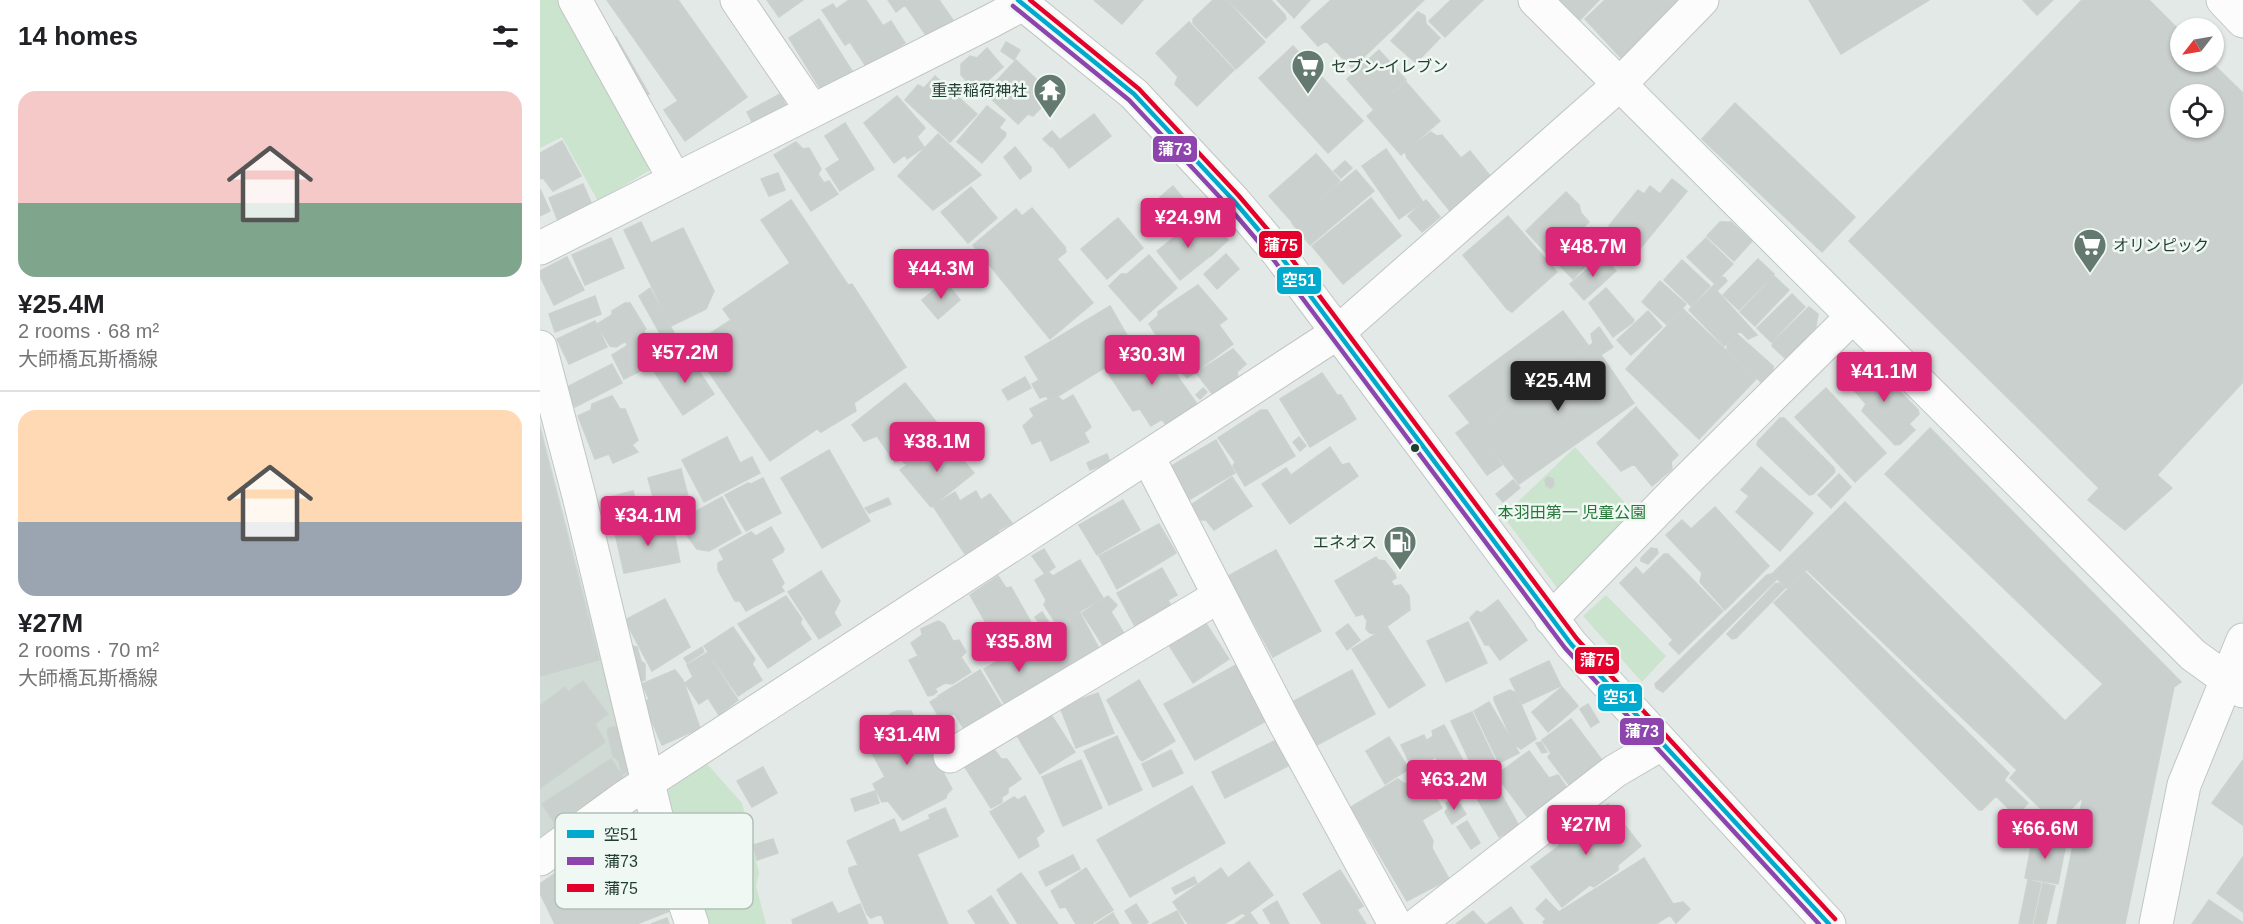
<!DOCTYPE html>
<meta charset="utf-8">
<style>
:root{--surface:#fff;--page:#f2f2f2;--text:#202124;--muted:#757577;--line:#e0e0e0;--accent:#db2777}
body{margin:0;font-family:Helvetica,"Noto Sans JP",sans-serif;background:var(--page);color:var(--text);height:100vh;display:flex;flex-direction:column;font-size:22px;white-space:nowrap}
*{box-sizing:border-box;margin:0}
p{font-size:20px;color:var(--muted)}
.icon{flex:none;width:33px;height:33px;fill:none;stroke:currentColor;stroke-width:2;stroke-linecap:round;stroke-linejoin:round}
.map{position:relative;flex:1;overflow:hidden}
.side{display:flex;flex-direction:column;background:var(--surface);width:540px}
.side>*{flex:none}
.needle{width:39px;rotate:239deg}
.tools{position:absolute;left:1630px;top:18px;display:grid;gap:12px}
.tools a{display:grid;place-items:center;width:54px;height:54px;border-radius:50%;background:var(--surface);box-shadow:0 2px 4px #0004;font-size:30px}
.price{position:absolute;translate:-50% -51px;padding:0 14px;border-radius:6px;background:var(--accent);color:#fff;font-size:20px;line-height:39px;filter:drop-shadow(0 2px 3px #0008)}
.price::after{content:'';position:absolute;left:50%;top:36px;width:18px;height:14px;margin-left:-9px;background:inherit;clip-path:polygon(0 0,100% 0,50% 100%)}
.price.active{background:#222;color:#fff}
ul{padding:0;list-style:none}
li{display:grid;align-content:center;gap:12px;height:318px;padding:0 18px}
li+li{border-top:2px solid var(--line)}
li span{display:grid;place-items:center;height:186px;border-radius:18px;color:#555}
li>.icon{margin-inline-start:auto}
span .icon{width:108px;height:108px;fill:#fffc;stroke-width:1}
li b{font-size:26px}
h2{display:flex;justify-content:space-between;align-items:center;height:72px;padding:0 18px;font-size:26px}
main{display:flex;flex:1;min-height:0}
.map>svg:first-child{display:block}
.built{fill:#d0dbd5}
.green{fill:#cbe4ce}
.building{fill:#cad0cd;stroke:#cbd2ce;stroke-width:1.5;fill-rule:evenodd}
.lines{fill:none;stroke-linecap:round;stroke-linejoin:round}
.minor-casing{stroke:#c0c6c3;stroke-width:35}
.minor{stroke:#fbfcfb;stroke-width:33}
.bus-1-casing{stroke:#f0f8f3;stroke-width:9}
.bus-2-casing{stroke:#f0f8f3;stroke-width:9}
.bus-3-casing{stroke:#f0f8f3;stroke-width:9}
.bus-1{stroke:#00a9ce;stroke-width:4.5}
.bus-2{stroke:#8e44ad;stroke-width:4.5}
.bus-3{stroke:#e4002b;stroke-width:4.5}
.bus-dot{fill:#1f3e30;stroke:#f0f8f3;stroke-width:2}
.labels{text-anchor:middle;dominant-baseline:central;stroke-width:5;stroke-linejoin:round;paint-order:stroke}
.poi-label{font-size:16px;fill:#1f3e30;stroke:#f0f8f3;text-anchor:start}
.park-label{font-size:16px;fill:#267838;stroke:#f0f8f3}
.key{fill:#f0f8f3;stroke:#b1c0b8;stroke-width:1.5}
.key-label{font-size:16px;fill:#1f3e30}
.line-badge{stroke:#f0f8f3;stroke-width:2}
.badge-label{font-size:16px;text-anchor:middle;font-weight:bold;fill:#fff}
</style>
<main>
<section class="side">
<h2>14 homes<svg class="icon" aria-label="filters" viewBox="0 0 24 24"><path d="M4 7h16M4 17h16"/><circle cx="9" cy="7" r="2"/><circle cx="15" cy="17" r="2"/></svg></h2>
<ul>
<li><span style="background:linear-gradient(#f6c9c9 60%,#7fa58c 0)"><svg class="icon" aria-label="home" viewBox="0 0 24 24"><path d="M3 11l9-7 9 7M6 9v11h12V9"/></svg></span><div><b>¥25.4M</b><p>2 rooms · 68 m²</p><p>大師橋瓦斯橋線</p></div></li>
<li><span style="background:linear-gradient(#ffd9b3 60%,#9aa5b1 0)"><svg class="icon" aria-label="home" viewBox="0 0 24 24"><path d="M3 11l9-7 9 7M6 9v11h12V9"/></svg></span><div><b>¥27M</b><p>2 rooms · 70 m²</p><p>大師橋瓦斯橋線</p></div></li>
</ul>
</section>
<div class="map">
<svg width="1703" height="924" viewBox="0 0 1703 924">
<rect width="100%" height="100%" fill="#e3e9e6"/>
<path class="built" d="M0,423L91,774L0,837Z"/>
<path class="green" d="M0,0H19L115,167L58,201L22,137L0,148Z
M1035,447L1094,513L1018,589L963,516Z
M1066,595L1126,656L1102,682L1043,616Z
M167,764L202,803L219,873L216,886L226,924H161L133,826L128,790Z"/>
<path class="building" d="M67,0H138L207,97L145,141L124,110L138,101Z
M227,0H263L239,17Z
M309,0H326L343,26L351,21L365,43L327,68L310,42L305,45L282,10L293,4L296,9Z
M348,0H399L413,20L388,38L365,5L356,12Z
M554,0H603L582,24Z
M673,0H686L725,42L696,69L653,23V19Z
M688,0H731L745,15L746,19L726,38Z
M737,0H770L754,18Z
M791,0H884L812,68L786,41L778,46L761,27Z
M911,0H943L905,37L889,21Z
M1018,0H1059L1039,21Z
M1065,0H1138L1082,59L1045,19Z
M1269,0H1389L1301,54Z
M1483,0H1513L1497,15Z
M1542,0H1609L1641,32V62H1671L1703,93V382L1617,475L1632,488L1585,530L1548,500L1559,488L1309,241ZM1641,94H1674V128H1641Z
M878,12L885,16L886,24L900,38L876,63L851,41Z
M279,19L314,74L283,93L249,38Z
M649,22L694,70L657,106L635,84L638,77L616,53Z
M76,37L109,94L101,99L68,42Z
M466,42L480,50L474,60L461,51Z
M753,46L823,121L788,153L719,78Z
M447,48L463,67L436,91L421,75V64L430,56L437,58Z
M839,50L866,80L833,109L807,79Z
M476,60L513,95L493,116L488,114L478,124L445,93Z
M395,76L437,114L410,142L365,100L378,85L384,88Z
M866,82L900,121L861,155L827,116Z
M240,94L247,107L213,124L207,112Z
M357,96L385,128L377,137L384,147L367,159L365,155L354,163L324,123Z
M1195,103L1315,217L1282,252L1162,139Z
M447,106L465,120L459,128L466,133L465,137L442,163L417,142Z
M554,114L571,136L529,168L512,146Z
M305,123L334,169L300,191L286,169L300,160L285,136Z
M512,131L519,139L511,147L503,139Z
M891,132L897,136L902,135L921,158L930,151L951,177L910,211L867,158L865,152Z
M398,134L441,175L393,210L358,176Z
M22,141L41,176L13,191L3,178L0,179V153Z
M256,142L263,149L269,148L281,169L278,174L284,183L289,181L298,194L271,211L234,155Z
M475,147L491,167V171L480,179L464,157Z
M846,149L883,202L859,219L822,166Z
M776,154L800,181L753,223L729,196Z
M805,161L812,168L801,178L794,171Z
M816,170L834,191L770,245L752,223Z
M238,173L245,190L229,196L221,179Z
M1132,179L1147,191L1099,250L1069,226L1098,190L1104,194L1110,186L1120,194Z
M43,184L53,207L18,221L9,198Z
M633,186L655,213L625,237L604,211Z
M431,187L457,218L428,243L401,212Z
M0,189L10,211L0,216Z
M1026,192L1039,205L1041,213L1049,222L1011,258L986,231Z
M831,198L861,236L803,284L772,246Z
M251,200L308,285L312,284L366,367L314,403L316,411L281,432L277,429L230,461L151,346L191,320L183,309L250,263L221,220Z
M886,200L900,217L882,232L868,216Z
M492,208L525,247L526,252L517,259L553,303L510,339L433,245L476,209L482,216Z
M664,215L688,240L671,256L667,251L679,242L661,218Z
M968,216L1017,272L972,312L967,309L923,255Z
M659,217L678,242L666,250L670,256L640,280L617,251Z
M578,218L603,248L567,279L541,249Z
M101,222L111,243L143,228L174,291L166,309L131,326L84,230Z
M1180,222H1191L1212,241L1194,261L1167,236Z
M1052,227L1068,243L1033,279L1017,263Z
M71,238L84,268L45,285L32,255Z
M1166,238L1193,264L1174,283L1147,257Z
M686,254L699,269L677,289L664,274Z
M609,255L637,288L600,321L569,286L581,274H587Z
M1062,256L1076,271L1044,300L1030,284Z
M27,257L44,290L14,305L0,276V271Z
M1218,259L1234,274L1199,310L1183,295Z
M1142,260L1170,286L1151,306L1124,280Z
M1234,276L1249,290L1215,326L1200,312Z
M1182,277L1185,278L1187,281L1177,291L1217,335L1208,339L1200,331L1184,346L1149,310Z
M405,281L420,300L398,319L382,300Z
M1120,281L1146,304L1127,325L1102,302Z
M658,285L687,319L679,325L693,344L647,378L639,369L642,364L627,342L621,343L609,324L618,316V312Z
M110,288L134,333L123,339L99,296Z
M1066,288L1094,320L1092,323L1073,337L1049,303Z
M1252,294L1265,307L1231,342L1217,328Z
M55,296L61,314L15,332L9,314Z
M85,303H90L106,329L76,347L70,346L57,324L72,315V311Z
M570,306L592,344L564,360L566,367L510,401L506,396L500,398L492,384L499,380L485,357Z
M1269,307L1278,314L1275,332L1249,358H1245L1232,346L1233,342Z
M1143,309L1216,379L1159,439L1086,369Z
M1023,311L1048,345L936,429L962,465L947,475L916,433L930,423L909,396Z
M1108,311L1122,327L1091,355L1077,340Z
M55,321L67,347L29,364L17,339Z
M1059,327L1073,347L1061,355L1094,403L979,484L937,430L1053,343L1051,334Z
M104,331L119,362L84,379L72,355L87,346L86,341Z
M1197,334L1233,366V370L1221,382L1187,350V345Z
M613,341L657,404L626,425L622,419L611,426L600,409L593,411L568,373Z
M693,349L706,364L697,372L698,377L674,396L656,373Z
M147,353L174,394L143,415L115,373Z
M1329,360L1378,410L1379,414L1369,424L1375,430L1360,444L1355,445L1322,411L1326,404L1307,382Z
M72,364L82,383L35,407L25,388Z
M782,373L797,395H801L816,419L770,447L740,399Z
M485,377L491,388L468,400L462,390Z
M365,383L405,433L366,464L361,460L355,462L337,436L324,441L312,425Z
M663,388L667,392L660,399L656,395Z
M1286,388L1346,453L1315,482L1255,417Z
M533,395L551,427L544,433L549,442L511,461L501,440L492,444L483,426L494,416L490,409L507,400L510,401L518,397L523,401Z
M72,396L80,409H85L98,440L92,445L98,452L73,463L69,454L55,459L38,416L51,410L52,404Z
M1096,407L1138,455L1131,462L1132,469L1112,486L1094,464L1081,471L1057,443Z
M721,410H727L755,456L705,486L693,466L695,462L678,438Z
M1240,418H1244L1294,468L1295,472L1273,494L1269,495L1217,445L1218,441Z
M1390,428L1641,682L1634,687L1585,924H1517L1543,797L1516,824L1470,778L1477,770L1266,569L1247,588L1232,574L1305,502L1525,721L1563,684L1345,474Z
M0,430L59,660L0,676Z
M187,437L200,463L212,457L220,473L164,502L142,460Z
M759,437L766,446L760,451L753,442Z
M676,440L695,473L647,501L628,468Z
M399,441L411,456L418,454L434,473L391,507L360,470Z
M790,447L802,465L809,463L818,476L750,524L722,484L746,468L751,475Z
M289,450L330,521L282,548L241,478Z
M567,454L570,462L550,470L547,463Z
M1221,467L1273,513L1240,551L1196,512L1209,496L1201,490Z
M141,469L151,508L118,516L108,478Z
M1299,474L1311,487L1291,508L1278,495Z
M692,477L712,506L674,530L666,520H661L651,505Z
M1008,477L1013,479L1014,485L1011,488L1006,486L1005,480Z
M223,478L241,513L206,531L185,495L208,483L211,484Z
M973,480L980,488L963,502L956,494Z
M93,491L101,520L70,528L62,499Z
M436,491L459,533L425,554L393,506L415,492L420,501Z
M450,494L472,523L458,531L441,500Z
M182,497L201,533L169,551L157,549L148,537L146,526L149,515Z
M348,498L351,504L329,513L325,508Z
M583,500L600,530L557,555L539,525Z
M1175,507L1229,566L1185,610L1160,582L1162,573L1126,535L1142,520L1151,529Z
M132,522L140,562L84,573L75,533Z
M619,524L636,553L577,589L559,556Z
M231,527L244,549L243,552L231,559L244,583L241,587L244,591L206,611L200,601H195L178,570V563L184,560L179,550L211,532L216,536Z
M1111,548L1117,549L1118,553L1108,564L1101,561V558Z
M504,549L515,567L505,574L492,556Z
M736,550L781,631L733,657L688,576Z
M1124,554H1128L1183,611L1139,654L1129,644L1133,640L1080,583L1096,567L1103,575Z
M836,557L838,560L845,561L855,574L856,578L851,581L854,586L861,585L869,596L870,610L836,634L830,633L826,629L827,621L823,614L816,616L795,581Z
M540,560L563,598L517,625L504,605L506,600L495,580L508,572L513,576Z
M622,568L637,595L628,600L633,610L597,630L577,593Z
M281,571L300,601L294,613L301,625L279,639L248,592Z
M1265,572L1469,773L1464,780L1488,803L1476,816L1456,796L1442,810H1439L1234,603Z
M1231,574L1236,580L1123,692L1116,688L1115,684L1227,575Z
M458,576L466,588L471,587L496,631L462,651L430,595Z
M1239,583L1245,588L1196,638L1192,639L1187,634L1235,584Z
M246,596L262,619L260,623L271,639L228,668L198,624Z
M568,596L577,605L571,612L588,640L568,653L542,613Z
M125,599L150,647L112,671L85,620Z
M958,600L987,640L960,660L949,645H945L930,618L937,611L941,613Z
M502,612L511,626L504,630L495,617Z
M540,613L562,654L519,678L496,637Z
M661,616L689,659L653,683L625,639Z
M398,621L404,624L413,641L419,640L426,652L421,657L431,672L412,684L405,683L396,688L371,643L382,635L381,629Z
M928,622L947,663L906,682L887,641Z
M808,624L820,640L807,650L796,633Z
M193,627L215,659L212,664L222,680L198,696L164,646Z
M847,627L885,685L849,708L812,649Z
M491,641L500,657L505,656L516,674L465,705L444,669Z
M92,646L97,647L101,661L105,664V680L99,682Z
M162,647L164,652L147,663L144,658Z
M167,653L198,700L179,715L168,698L159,704L145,683L153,677L147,665Z
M378,656L397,692L393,695L388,696L369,660Z
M1009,661L1021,686L982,704L970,679Z
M696,665L726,721L655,760L624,704Z
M135,670L143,680L160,728L122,745L104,703L109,699L102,684Z
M440,670L463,708L425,731L415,714L410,715L398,696Z
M812,670L835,714L777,745L754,701Z
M599,680L635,741L602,761L599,758L567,700Z
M43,681L68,714L55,724L65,742L0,788V706L25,687L28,692Z
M1022,687L1038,706L1008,732L992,712Z
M970,690L976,693L996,739L981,749L974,744L954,700V697Z
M558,693L574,733L536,748L520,707Z
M398,697L413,722L405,727L390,702Z
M949,702L979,753L959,763L934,711Z
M1048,704L1059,722L1051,727L1040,709Z
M357,711H371L412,789L407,794L406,798L363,820L348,801L342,802L333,784L345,777L325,740L328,733L345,724L350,714Z
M932,712L959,769L938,779L911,721Z
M510,713L535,752L500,774L476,734Z
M1031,719L1062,760L1029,785L1008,757L1011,753L1002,740Z
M904,725L935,783L934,786L918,795L886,741L893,736L892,731Z
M79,726L90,771L82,774L79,761L73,756L67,731L69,728Z
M884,735L894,758L872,768L861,745Z
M577,736L602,790L569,805L544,751Z
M849,737L869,769L845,784L826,751Z
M736,740L748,766L685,798L672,772Z
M1001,742L1007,752L1002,753L996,743Z
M450,743L461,759H467L481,779L468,788V793L462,797V802L451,808L421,761Z
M631,750L643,773L613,787L602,764Z
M989,751L1009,778L1018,775L1028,789L989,819L956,775Z
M71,759L84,779L15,823L2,804Z
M541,760L562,808L523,826L502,777Z
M1703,760V825L1672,803Z
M223,767L237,793L212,807L197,781Z
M883,775L902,808L882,820L893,841L892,848L909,879L867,901L811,807L858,779L865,784Z
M954,781L979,826L959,837L934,793Z
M652,786L685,843L590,897L557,840Z
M335,791L339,803L315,811L311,799Z
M485,796L504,831L496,838L499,846L479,858L450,812L474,797L478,800Z
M915,797L926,814L912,824L905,812L908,808L906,803Z
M1068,804L1101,846L1078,865V870L1054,887L1050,885L1022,907L991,867L1019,846V840Z
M405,808L418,836L377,854L408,924H345L341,914L331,918L327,914L309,872V868L318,865L307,841L354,819L360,833L390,819L389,815Z
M94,819L104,822L132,910L97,924H15L0,893V884Z
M927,821L940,843L931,849L917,827Z
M1493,836L1526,843L1518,884L1485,878Z
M233,839L238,853L217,860L213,845Z
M533,855L540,869L506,886L499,872Z
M1703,857V912L1677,893Z
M1104,858L1133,904L1143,902L1150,909L1136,923L1130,915L1116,924H1005L1003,922L1006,919L996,909L1006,899L1019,912Z
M709,862L733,895L706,915L702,913L684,924H648L633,902L681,868L688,878Z
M546,868L573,910L551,924H536L526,907L520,908L511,891Z
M800,870L823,906L817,910L826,924H782L763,894Z
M481,873L518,924H478L457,890Z
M654,877L657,883L635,894L632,888Z
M1488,880L1501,883L1492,924H1479Z
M1503,883L1515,886L1506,924H1494Z
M451,896L469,924H436L428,911Z
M1669,900L1703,923V924H1652Z
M737,901L749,924H731L723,910Z
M292,902L298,914L320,904L328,924H253L252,920Z
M596,904L608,922L605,924H593L585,911Z
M971,907L983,924H947Z
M637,911L644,924H612Z
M933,911L945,924H916Z
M573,913L579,924H556Z
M710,913L718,924H695Z
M127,918L129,924H111Z"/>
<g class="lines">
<g class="minor-casing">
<path id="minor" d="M35,0L135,180
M197,0L272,110
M478,0L594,94L694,201L739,254L1031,644L1289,924
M995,0L1653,655L1703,691
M1683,0L1703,21
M0,248L451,21L483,4L487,0
M0,347L39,496L119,828L152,924
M608,457L745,723L855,924
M1011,619L1135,492L1312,317
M410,756L679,596
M0,859L85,797L797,333L1081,83L1162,0
M878,924L1075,771L1121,744
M1616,924L1644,785L1703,640"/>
</g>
<use href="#minor" class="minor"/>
<g class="bus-1-casing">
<path id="bus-1" d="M478,0L594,94L694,201L739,254L1031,644L1289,924"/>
</g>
<g class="bus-2-casing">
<path id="bus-2" d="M473,6L589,100L688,206L733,259L1025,648L1279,924"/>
</g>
<g class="bus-3-casing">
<path id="bus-3" d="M490,0L599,89L699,196L745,250L1037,639L1295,919"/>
</g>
<use href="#bus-1" class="bus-1"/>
<use href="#bus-2" class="bus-2"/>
<use href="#bus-3" class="bus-3"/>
</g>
<defs>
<g id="supermarket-pin" transform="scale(1.725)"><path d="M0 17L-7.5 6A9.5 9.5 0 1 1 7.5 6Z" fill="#647a70" stroke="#f0f8f3"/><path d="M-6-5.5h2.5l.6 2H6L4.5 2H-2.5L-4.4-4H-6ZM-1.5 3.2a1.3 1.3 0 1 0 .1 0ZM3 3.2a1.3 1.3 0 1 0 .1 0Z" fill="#fff"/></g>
<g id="temple-pin" transform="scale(1.725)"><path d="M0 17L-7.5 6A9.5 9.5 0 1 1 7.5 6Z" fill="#647a70" stroke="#f0f8f3"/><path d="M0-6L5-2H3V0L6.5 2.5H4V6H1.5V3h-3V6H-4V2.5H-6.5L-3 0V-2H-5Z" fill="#fff"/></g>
<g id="fuel-pin" transform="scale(1.725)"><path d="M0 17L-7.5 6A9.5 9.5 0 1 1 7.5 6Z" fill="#647a70" stroke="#f0f8f3"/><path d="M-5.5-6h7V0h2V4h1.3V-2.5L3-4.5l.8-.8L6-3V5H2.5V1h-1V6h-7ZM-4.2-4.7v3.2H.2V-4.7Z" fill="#fff"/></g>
</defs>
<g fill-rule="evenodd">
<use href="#supermarket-pin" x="768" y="66"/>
<use href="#temple-pin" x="510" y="90"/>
<use href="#supermarket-pin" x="1550" y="245"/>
<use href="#fuel-pin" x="860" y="542"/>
</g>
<circle class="bus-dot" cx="875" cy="448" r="5"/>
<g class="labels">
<g class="poi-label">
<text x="791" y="66">セブン-イレブン</text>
<text x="487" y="90" text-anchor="end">重幸稲荷神社</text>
<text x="1573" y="245">オリンピック</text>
<text x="837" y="542" text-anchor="end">エネオス</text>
</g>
<g class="park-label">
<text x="1032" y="512">本羽田第一 児童公園</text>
</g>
</g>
<rect x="15" y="813" width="198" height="96" rx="9" class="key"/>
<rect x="27" y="830" width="27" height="8" fill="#00a9ce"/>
<rect x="27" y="857" width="27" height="8" fill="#8e44ad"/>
<rect x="27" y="884" width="27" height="8" fill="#e4002b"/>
<g class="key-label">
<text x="64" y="840">空51</text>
<text x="64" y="867">蒲73</text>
<text x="64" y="894">蒲75</text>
</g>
<g class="line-badge">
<rect x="612" y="135" width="46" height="28" rx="6" fill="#8e44ad"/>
<rect x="718" y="230" width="45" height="29" rx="6" fill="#e4002b"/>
<rect x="736" y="266" width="46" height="29" rx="6" fill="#00a9ce"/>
<rect x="1034" y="646" width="46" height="29" rx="6" fill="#e4002b"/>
<rect x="1057" y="683" width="46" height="29" rx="6" fill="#00a9ce"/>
<rect x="1079" y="717" width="46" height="29" rx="6" fill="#8e44ad"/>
</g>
<g class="badge-label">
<text x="635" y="155">蒲73</text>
<text x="741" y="251">蒲75</text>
<text x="759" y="286">空51</text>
<text x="1057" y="666">蒲75</text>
<text x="1080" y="703">空51</text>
<text x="1102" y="737">蒲73</text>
</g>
</svg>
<div class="tools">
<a><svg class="needle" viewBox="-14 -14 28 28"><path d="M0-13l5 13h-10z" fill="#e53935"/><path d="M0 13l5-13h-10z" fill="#757577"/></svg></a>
<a><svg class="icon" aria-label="locate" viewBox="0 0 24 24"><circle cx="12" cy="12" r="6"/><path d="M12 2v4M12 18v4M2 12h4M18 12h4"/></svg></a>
</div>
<b class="price" style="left:648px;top:249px">¥24.9M</b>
<b class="price" style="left:1053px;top:278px">¥48.7M</b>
<b class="price" style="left:401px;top:300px">¥44.3M</b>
<b class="price" style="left:145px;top:384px">¥57.2M</b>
<b class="price" style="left:612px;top:386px">¥30.3M</b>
<b class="price" style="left:1344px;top:403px">¥41.1M</b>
<b class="price active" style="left:1018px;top:412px">¥25.4M</b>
<b class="price" style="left:397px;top:473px">¥38.1M</b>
<b class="price" style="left:108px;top:547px">¥34.1M</b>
<b class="price" style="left:479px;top:673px">¥35.8M</b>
<b class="price" style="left:367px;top:766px">¥31.4M</b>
<b class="price" style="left:914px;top:811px">¥63.2M</b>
<b class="price" style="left:1046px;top:856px">¥27M</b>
<b class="price" style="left:1505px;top:860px">¥66.6M</b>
</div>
</main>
